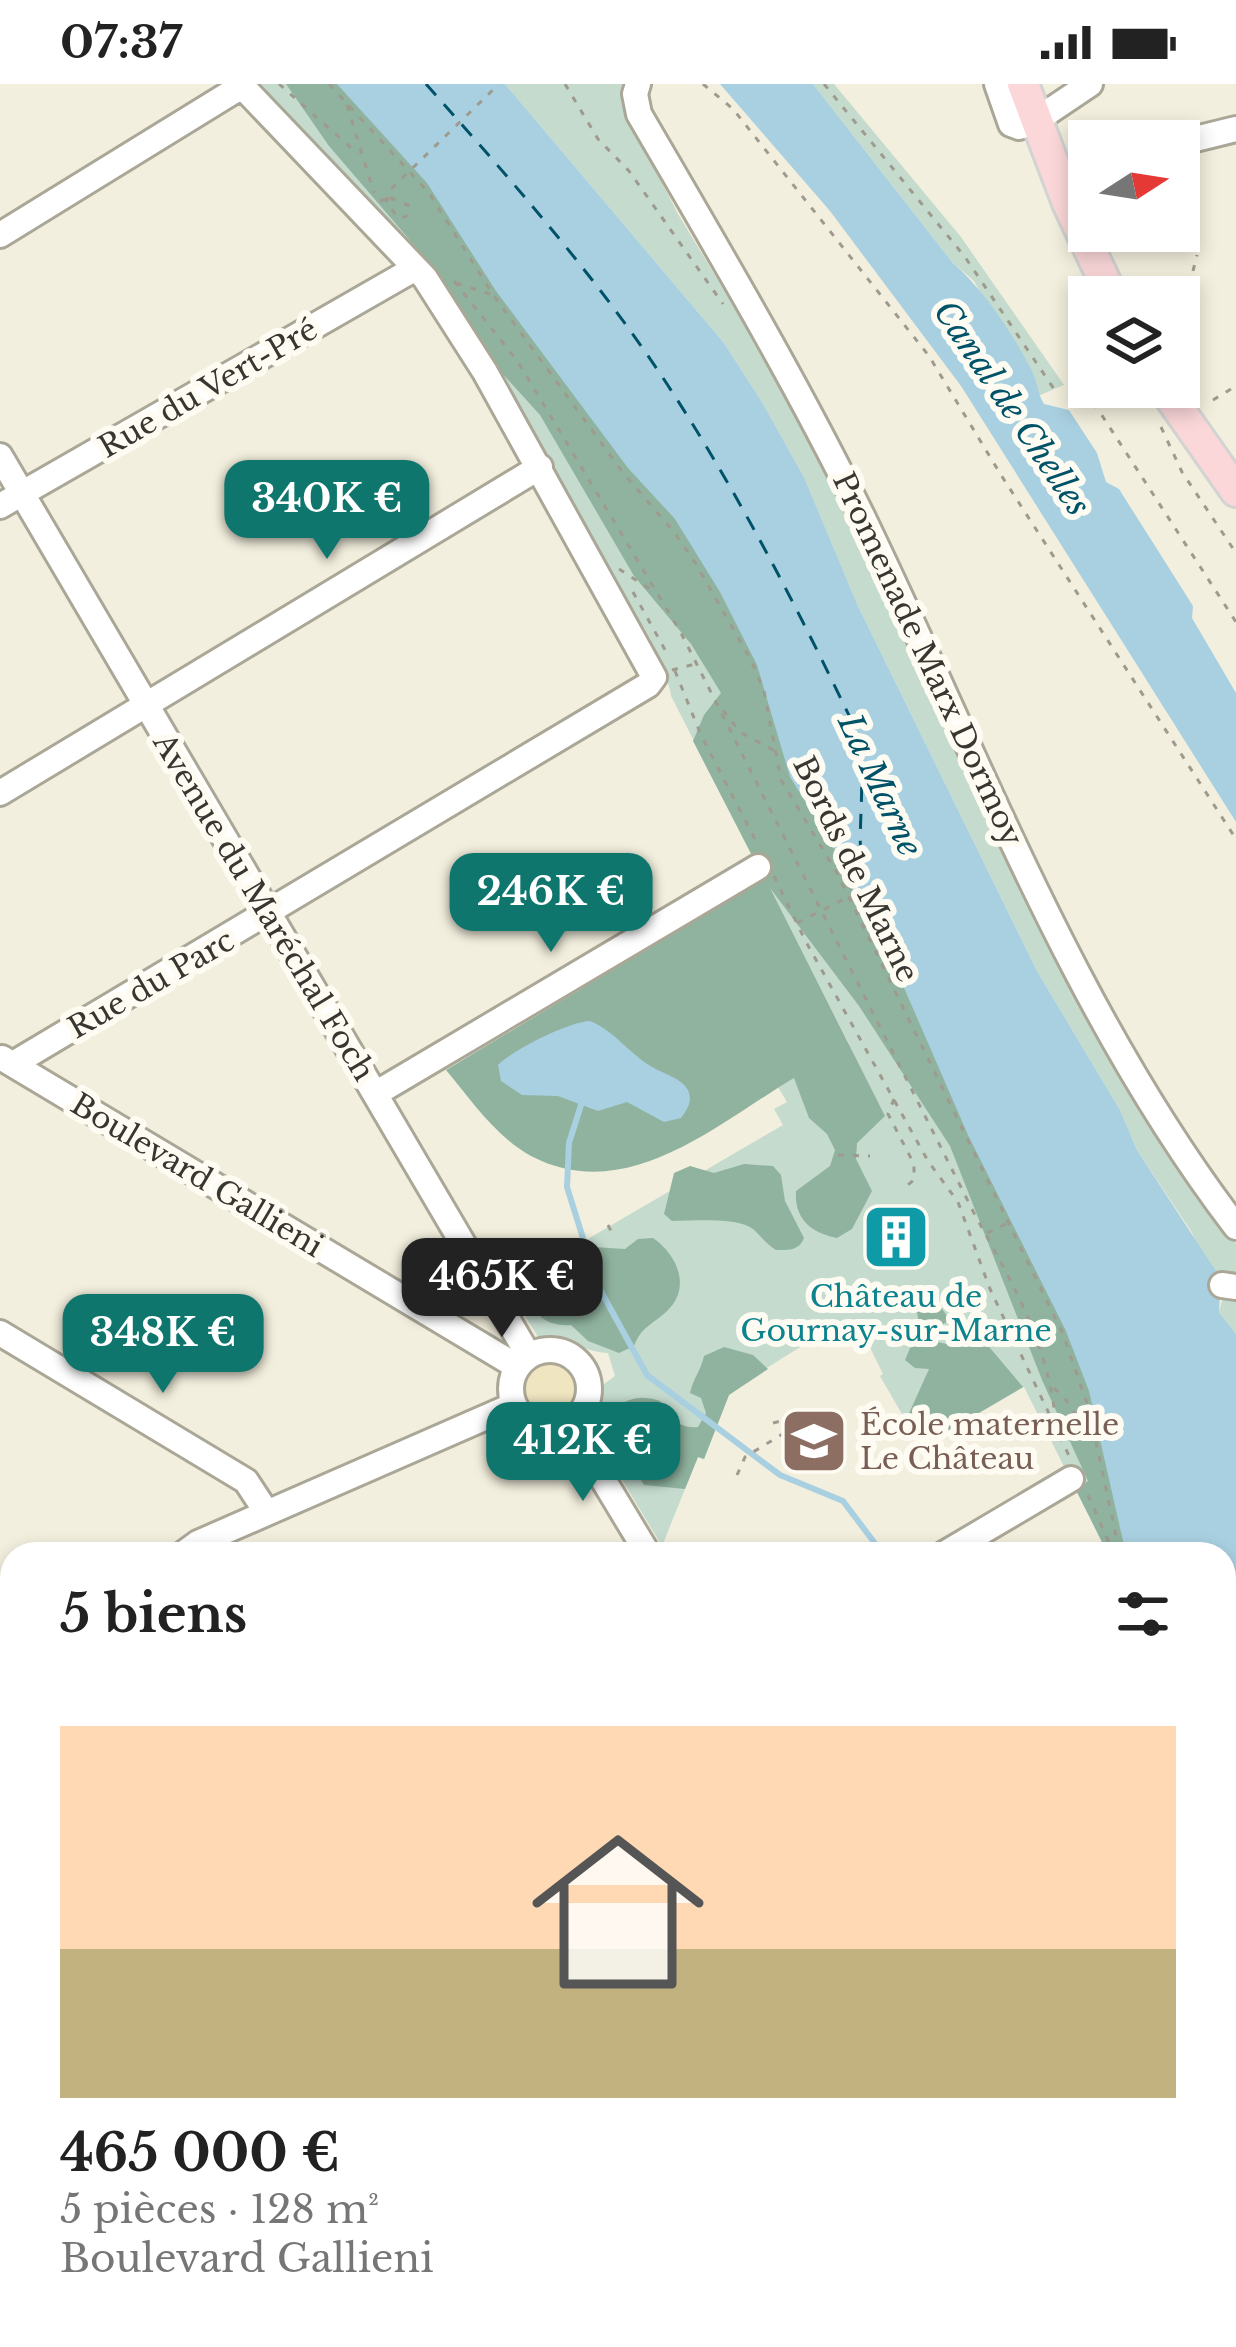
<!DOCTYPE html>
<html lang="fr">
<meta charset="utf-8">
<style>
:root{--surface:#fff;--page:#f6f6f6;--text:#222;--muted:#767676;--accent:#0f766e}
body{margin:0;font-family:"Libre Baskerville",serif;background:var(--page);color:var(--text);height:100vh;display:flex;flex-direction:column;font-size:45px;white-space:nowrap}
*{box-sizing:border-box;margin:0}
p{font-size:39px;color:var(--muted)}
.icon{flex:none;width:66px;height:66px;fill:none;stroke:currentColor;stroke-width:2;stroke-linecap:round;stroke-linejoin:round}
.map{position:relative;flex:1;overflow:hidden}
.side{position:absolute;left:0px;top:1458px;width:1236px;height:807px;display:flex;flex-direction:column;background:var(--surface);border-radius:36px 36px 0 0;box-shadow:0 6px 18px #0003}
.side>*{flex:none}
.needle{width:78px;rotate:78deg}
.controls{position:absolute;left:1068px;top:36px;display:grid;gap:24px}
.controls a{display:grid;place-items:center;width:132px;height:132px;border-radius:0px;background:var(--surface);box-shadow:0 6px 18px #0003;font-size:60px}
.price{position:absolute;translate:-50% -102px;padding:0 27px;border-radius:24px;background:var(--accent);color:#fff;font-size:39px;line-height:78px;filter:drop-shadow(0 3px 6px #0008)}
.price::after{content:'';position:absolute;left:50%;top:72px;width:36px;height:27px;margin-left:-18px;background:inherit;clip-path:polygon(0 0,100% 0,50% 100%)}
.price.active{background:#222;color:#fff}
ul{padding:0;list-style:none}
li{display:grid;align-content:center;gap:24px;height:636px;padding:0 60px}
li span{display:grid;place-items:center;height:372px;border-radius:0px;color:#555}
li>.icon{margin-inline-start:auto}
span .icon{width:216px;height:216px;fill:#fffc;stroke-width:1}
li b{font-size:51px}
h2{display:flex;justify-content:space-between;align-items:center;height:144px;padding:0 60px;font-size:51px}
.status{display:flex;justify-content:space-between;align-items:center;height:84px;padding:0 60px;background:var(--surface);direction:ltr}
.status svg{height:33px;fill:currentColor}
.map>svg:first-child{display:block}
.green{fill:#c5dbce}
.forest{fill:#90b39f}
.sand{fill:#efe5c0}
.water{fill:#a9d0e1}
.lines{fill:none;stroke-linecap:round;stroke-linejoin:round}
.stream{stroke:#a9d0e1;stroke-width:6}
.ferry{stroke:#005269;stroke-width:3;stroke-dasharray:15 12;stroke-linecap:butt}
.minor-casing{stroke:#aba797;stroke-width:30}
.major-casing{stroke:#d3d3d1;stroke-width:36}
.path{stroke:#9e9a8e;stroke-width:3;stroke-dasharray:6 9;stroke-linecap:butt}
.minor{stroke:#fff;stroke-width:24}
.major{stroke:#fbd7d9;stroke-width:30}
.path-bridge{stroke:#9e9a8e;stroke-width:3;stroke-dasharray:6 9;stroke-linecap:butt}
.labels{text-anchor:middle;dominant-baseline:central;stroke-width:12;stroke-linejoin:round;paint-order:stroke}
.street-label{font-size:30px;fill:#383630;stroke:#fefcf2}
.culture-label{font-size:30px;fill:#0d838f;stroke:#fefcf2}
.education-label{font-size:30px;fill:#785e54;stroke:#fefcf2;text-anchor:start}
.water-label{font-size:33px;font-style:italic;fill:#005269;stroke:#fefcf2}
</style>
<div class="status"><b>07:37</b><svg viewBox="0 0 49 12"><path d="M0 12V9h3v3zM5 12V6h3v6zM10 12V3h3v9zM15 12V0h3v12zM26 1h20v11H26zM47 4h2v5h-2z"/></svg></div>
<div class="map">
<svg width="1236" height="2263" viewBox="0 0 1236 2263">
<rect width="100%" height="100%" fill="#f3efde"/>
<path class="green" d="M248,0H337L806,722L1126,1470H1108L1024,1303L921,1363L880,1292L883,1290L856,1235L797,1265L738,1302L729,1311L704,1375L698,1373L662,1462L589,1341L600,1322L604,1300L615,1292L608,1269C584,1268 565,1252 538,1253L505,1199L506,1193L521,1185L526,1191L783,1041L774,1025L787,1018L778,1003L849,960L671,612C670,591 648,577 651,556L490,286Z
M505,0H624L621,18L678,130L810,349L983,714L1154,1041L1236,1160V1250L1219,1228L1223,1213L1191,1147L1137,1066L1120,1026L1037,887L858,522L804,393L762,318L724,259Z
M813,0H834L961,153L1064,301L1038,312L974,197L952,178Z
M12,2087V2253H331L330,2263H0V2089Z"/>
<path class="forest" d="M286,0H354L718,477L1113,1301L1141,1470H1108L1076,1406L1088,1397L1042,1296L950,1062L859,922L770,804L885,1032L857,1059L856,1075L872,1107L852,1145L837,1154C811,1149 794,1135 796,1107L830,1082L835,1066L827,1050L809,1034L794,994C715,1041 627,1122 531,1072C496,1053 471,1016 446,986L764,795L693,657L704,631L721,609L691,560L634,492L540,331L481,266L408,154L329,62Z
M744,1080L773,1082L781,1091L785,1117L804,1154C799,1167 788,1166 776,1166C766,1160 761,1152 753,1145C737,1133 692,1137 672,1137L664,1130L674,1089L690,1082L714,1089Z
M653,1154C678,1171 692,1205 666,1228C652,1241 642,1242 634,1262L619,1269L588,1257L571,1241C548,1243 529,1231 532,1206L552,1204L565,1212L575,1211L586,1190L587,1169L593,1163L625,1165L638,1155Z
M935,1215L950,1236L937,1244V1258L957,1262L967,1253L985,1258L1023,1303L921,1363L906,1336L929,1285L915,1284L905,1276L910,1264L922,1258L917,1228Z
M724,1263L753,1271L768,1285L729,1311L704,1375L698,1373L685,1405L644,1401L635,1387L642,1371C621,1359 604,1361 604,1331C624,1317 636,1309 660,1317C670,1333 678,1345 698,1343L706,1329L701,1314L690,1309C693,1295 701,1286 704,1272Z
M11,1901L12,2012L0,2011V1903Z
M1236,2164V2263H1226L1224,2238L1230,2229L1224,2205V2176Z"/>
<path class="sand" d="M521 1305a29 29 0 1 1 58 0a29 29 0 1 1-58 0Z"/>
<path class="water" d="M337,0H505L724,259L762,318L804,393L858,522L1037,887L1120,1026L1137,1066L1221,1195L1219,1228L1236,1250V2180L1224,2123V1470H1126L1089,1307L1066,1247L968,1051L865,814L790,693L757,581L720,508L675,435L628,384L496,207L427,99Z
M720,0H813L952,178C984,206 1011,247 1031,285C1038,298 1037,309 1044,320L1069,326L1097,369L1106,398L1119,405L1193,522L1192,534L1236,609V738L961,302L830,127Z
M590,937C615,947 630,971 654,984C665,990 682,995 688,1006C693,1017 687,1026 681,1034L664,1038L627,1018L598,1027L558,1012L522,1011L501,997L498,981C513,966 568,938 590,937Z"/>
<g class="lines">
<path class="stream" d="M581,1021L569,1059L567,1103L598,1202L647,1291L780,1391L843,1417L883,1470"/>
<path class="ferry" d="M426,0C511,96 596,192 667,300C739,410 799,527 856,646C870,701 852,755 866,810"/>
<g class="minor-casing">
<path id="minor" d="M638,0L635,10L639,30C717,164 796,297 864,436C979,674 1074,931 1236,1143
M997,0L1011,40L1019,43L1035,37L1090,0
M1179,59L1236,45
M0,151L242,2
M0,372L529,1272
M0,422L414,185
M0,709L540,383
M2,974L518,1283
M13,980L648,601L654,593L485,288L425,194L240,0
M375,1010L758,783
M1222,1201L1236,1203
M0,1249L246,1397L267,1429
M511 1305a39 39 0 1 1 78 0a39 39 0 1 1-78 0Z
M569,1339L648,1470
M183,1470L198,1459L514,1321
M944,1470L1071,1395
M0,1536L12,1574
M0,1624L12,1627
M0,1656L12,1645
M849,2253L851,2263
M964,2253L966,2263
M1166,2253L1171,2263
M628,2263L654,2253
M1067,2263L1088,2253"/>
</g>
<g class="major-casing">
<path id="major" d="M1023,0L1068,119L1112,213
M1163,303L1236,407
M1224,1574H1236
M538,2263L542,2253"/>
</g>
<path class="path" d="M279,0L358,70
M329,0L429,109L494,212L624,390L674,448L696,480L751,576L764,607L781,696L837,789L1063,1250L1089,1325L1120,1470
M565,0L598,55L629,87L723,220
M703,0L733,25L929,272L1001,391L1236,755
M824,0L965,173L1054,305
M347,21L374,109
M380,117L390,114
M1193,187L1197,171
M454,197L518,278L680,547L975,1131C1016,1206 1048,1258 1057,1346
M456,199L493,211
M1111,303L1090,313L1236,538
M1213,316L1236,302
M1161,343L1182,388L1236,469
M619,485L656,509
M633,508L669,573
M672,586L695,580
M675,587L701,651L759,763
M723,626L740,648L775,667
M774,792L805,856L928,1077L958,1118L990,1205L1071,1376
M797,839L856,809L866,810
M894,1015L888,1030L914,1080V1096L905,1103
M838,1071L870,1072
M608,1141L614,1153
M987,1149L1006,1140
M1054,1304L1066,1316L1097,1365
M773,1339L789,1335L798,1351
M737,1391L745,1373L799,1340
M1088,1411L1114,1470
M0,1942L12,1949
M1224,2238L1230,2263
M433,2254L438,2258L488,2254V2263
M247,2263L248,2253"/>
<use href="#minor" class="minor"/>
<use href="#major" class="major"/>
<path class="path-bridge" d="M390,114L408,121V131L400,135L386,119L390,106L499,0"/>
</g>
<defs>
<g id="building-square" transform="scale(3.45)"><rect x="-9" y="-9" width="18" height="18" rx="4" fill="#0f9aa8" stroke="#fefcf2"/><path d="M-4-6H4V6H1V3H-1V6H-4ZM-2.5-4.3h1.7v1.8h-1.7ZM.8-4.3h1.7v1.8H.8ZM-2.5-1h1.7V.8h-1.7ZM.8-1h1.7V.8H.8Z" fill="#fff"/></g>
<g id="school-square" transform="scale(3.45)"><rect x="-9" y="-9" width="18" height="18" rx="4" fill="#8d6e63" stroke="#fefcf2"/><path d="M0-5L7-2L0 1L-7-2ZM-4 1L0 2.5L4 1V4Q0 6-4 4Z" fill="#fff"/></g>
</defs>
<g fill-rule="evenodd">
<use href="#building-square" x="896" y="1153"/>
<use href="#school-square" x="814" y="1357"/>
</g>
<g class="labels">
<g class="street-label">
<text transform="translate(208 304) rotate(-30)">Rue du Vert-Pré</text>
<text transform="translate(928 575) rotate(65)">Promenade Marx Dormoy</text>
<text transform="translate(856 785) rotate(64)">Bords de Marne</text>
<text transform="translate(264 823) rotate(59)">Avenue du Maréchal Foch</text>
<text transform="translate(151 900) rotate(-30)">Rue du Parc</text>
<text transform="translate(197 1091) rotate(31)">Boulevard Gallieni</text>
</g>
<g class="culture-label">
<text x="896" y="1212">Château de<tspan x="896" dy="34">Gournay-sur-Marne</tspan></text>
</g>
<g class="education-label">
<text x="860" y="1340">École maternelle<tspan x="860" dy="34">Le Château</tspan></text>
</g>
<g class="water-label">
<text transform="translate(1012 324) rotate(56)">Canal de Chelles</text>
<text transform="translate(880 701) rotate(65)">La Marne</text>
</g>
</g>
</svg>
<div class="controls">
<a><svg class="needle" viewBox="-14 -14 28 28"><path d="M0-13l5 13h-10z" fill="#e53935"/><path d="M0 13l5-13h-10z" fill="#767676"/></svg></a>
<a><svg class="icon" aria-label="layers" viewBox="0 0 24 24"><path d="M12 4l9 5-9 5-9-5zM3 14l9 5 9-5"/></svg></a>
</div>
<b class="price" style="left:327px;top:478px">340K €</b>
<b class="price" style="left:551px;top:871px">246K €</b>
<b class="price active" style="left:502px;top:1256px">465K €</b>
<b class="price" style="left:163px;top:1312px">348K €</b>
<b class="price" style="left:583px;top:1420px">412K €</b>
<section class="side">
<h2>5 biens<svg class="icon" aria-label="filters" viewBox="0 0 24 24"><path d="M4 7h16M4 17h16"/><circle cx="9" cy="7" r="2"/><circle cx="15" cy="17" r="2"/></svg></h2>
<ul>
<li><span style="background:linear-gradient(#ffd9b3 60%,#c2b280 0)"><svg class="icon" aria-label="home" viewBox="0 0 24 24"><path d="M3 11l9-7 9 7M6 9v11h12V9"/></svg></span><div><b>465 000 €</b><p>5 pièces · 128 m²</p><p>Boulevard Gallieni</p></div></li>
</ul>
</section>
</div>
